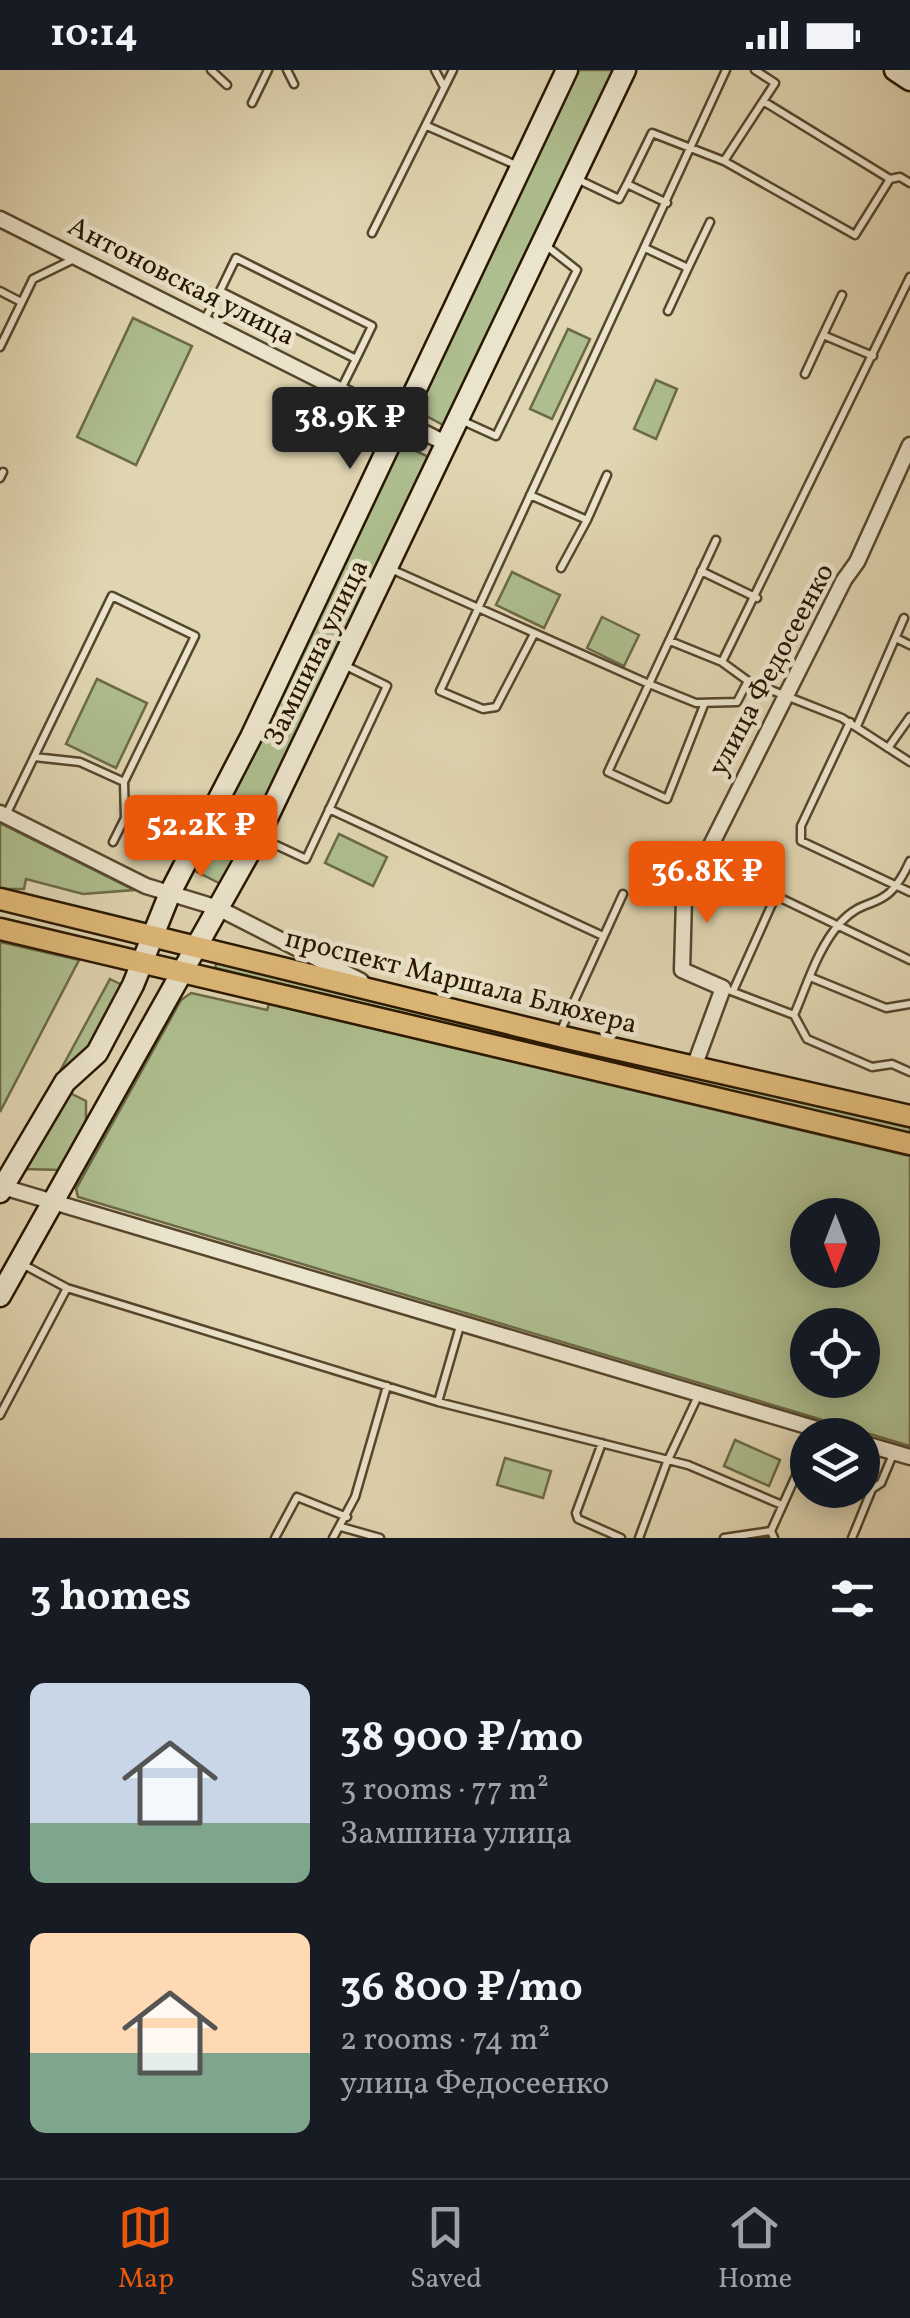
<!DOCTYPE html>
<meta charset="utf-8">
<style>
:root{--surface:#171b24;--page:#242831;--text:#f1f3f6;--muted:#9ea1a6;--line:#363941;--accent:#ea580c}
body{margin:0;font-family:Vollkorn,serif;background:var(--page);color:var(--text);height:100vh;display:flex;flex-direction:column;font-size:38px;white-space:nowrap}
*{box-sizing:border-box;margin:0}
p{font-size:32px;color:var(--muted)}
.icon{flex:none;width:55px;height:55px;fill:none;stroke:currentColor;stroke-width:2;stroke-linecap:round;stroke-linejoin:round}
.map{position:relative;height:1468px;overflow:hidden}
.side{display:flex;flex-direction:column;background:var(--surface);flex:1}
.side>*{flex:none}
.needle{width:65px;rotate:180deg}
.buttons{position:absolute;left:790px;top:1128px;display:grid;gap:20px}
.buttons a{display:grid;place-items:center;width:90px;height:90px;border-radius:50%;background:var(--surface);box-shadow:0 5px 25px #0003;font-size:50px}
.price{position:absolute;translate:-50% -85px;padding:0 22px;border-radius:10px;background:var(--accent);color:#fff;font-size:32px;line-height:65px;filter:drop-shadow(0 2px 5px #0008)}
.price::after{content:'';position:absolute;left:50%;top:60px;width:30px;height:22px;margin-left:-15px;background:inherit;clip-path:polygon(0 0,100% 0,50% 100%)}
.price.selected{background:#222;color:#fff}
ul{padding:0;list-style:none}
li{display:flex;align-items:center;gap:30px;height:250px;padding:0 30px}
li span{display:grid;place-items:center;flex:none;width:280px;height:200px;border-radius:15px;color:#555}
li>.icon{margin-inline-start:auto}
span .icon{width:120px;height:120px;fill:#fffc;stroke-width:1}
li b{font-size:42px}
h2{display:flex;justify-content:space-between;align-items:center;height:120px;padding:0 30px;font-size:42px}
.status{display:flex;justify-content:space-between;align-items:center;height:70px;padding:0 50px;background:var(--surface);direction:ltr}
.status svg{height:28px;fill:currentColor}
.tab-bar{display:flex;justify-content:space-around;align-items:center;height:140px;border-top:2px solid var(--line);background:var(--surface);font-size:28px;color:var(--muted)}
.tab-bar a{display:grid;justify-items:center;gap:5px}
.tab-bar .selected{color:var(--accent)}
.map>svg:first-child{display:block}
.green{fill:#aebe8e;stroke:#6b6a47;stroke-width:2.5;fill-rule:evenodd}
.lines{fill:none;stroke-linecap:round;stroke-linejoin:round}
.lane-casing{stroke:#56462c;stroke-width:11}
.street-casing{stroke:#56462c;stroke-width:19}
.secondary-casing{stroke:#281600;stroke-width:25}
.primary-casing{stroke:#281600;stroke-width:25}
.lane{stroke:#ebe4cc;stroke-width:6}
.street{stroke:#ebe4cc;stroke-width:14}
.secondary{stroke:#ebe4cc;stroke-width:20}
.primary{stroke:#e0ba78;stroke-width:20}
.labels{text-anchor:middle;dominant-baseline:central;stroke-width:9;stroke-linejoin:round;paint-order:stroke}
.street-label{font-size:28px;fill:#281600;stroke:#ebe4cc}
</style>
<div class="status"><b>10:14</b><svg viewBox="0 0 49 12"><path d="M0 12V9h3v3zM5 12V6h3v6zM10 12V3h3v9zM15 12V0h3v12zM26 1h20v11H26zM47 4h2v5h-2z"/></svg></div>
<div class="map">
<svg width="910" height="1468" viewBox="0 0 910 1468">
<rect width="100%" height="100%" fill="#e0d5b1"/>
<filter id="stains"><feTurbulence type="fractalNoise" baseFrequency=".002" numOctaves="4"/><feColorMatrix values="0 0 0 0 .2 0 0 0 0 .09 0 0 0 0 .02 0 0 0 .5 -.17"/></filter>
<radialGradient id="worn" r=".72"><stop offset=".6" stop-color="#630" stop-opacity="0"/><stop offset="1" stop-color="#630" stop-opacity=".3"/></radialGradient>
<path class="green" d="M577,0H617L447,357L415,340Z
M133,248L192,276L136,395L77,367Z
M568,259L590,269L552,349L530,339Z
M656,310L677,319L656,369L634,359Z
M399,373L433,389L294,679L223,815L191,799Z
M512,502L560,525L544,558L496,535Z
M602,547L639,565L624,596L587,578Z
M97,609L147,633L116,698L66,674Z
M0,753L134,820L83,824L26,809L24,819H0Z
M339,764L387,787L373,816L325,793Z
M0,872L79,890L0,1042Z
M217,891L910,1057V1064L215,898Z
M110,909L124,916L89,980L53,1014Z
M191,923L267,940L269,934L910,1086V1376L78,1127L76,1119L181,930ZM808,1145H862V1200H808ZM808,1255H862V1310H808Z
M68,1022L86,1031V1057L63,1100L22,1099Z
M735,1370L780,1390L769,1416L724,1396Z
M505,1388L551,1401L543,1428L497,1415Z"/>
<g class="lines">
<g class="lane-casing">
<path id="lane" d="M211,0L227,15
M287,0L294,14
M435,0L444,17
M755,0L775,13L724,91L855,165L890,109
M763,31L890,109L900,107L910,113
M252,33L268,0
M427,56L516,95
M577,109L619,129L627,114L667,133
M627,114L652,63L724,91
M372,163L453,0
M645,178L688,198L668,241
M688,198L710,152
M0,221L21,232
M220,221L236,188L372,256L356,289
M205,249L220,221L356,289L341,319
M823,265L842,225
M0,277L33,209L76,188
M805,304L823,265L873,286
M463,351L496,366L577,200L544,174
M0,408L3,402
M530,425L587,450L561,498
M587,450L607,405
M393,500L649,614L716,470
M701,501L757,528
M534,564L496,637L483,639L440,621L726,0
M896,568L910,575
M670,571L722,592L748,611L842,648L910,692
M722,592L910,207
M704,635L667,729L608,702L649,614L696,633L737,632L748,611
M850,652L801,756V771L910,822
M857,656L904,548
M888,678L910,647
M34,687L80,692L124,712L125,748L113,772
M329,739L603,866
M6,745L112,526L195,566L124,712
M261,768L306,789L387,616L344,595
M703,791L910,890
M810,907L886,938L910,934
M723,918L794,945L807,969L872,997L892,994L910,1002
M733,921L776,825
M794,945C807,915 818,877 841,852C869,822 885,846 910,791
M561,960L623,824
M24,1195L67,1218
M438,1332L460,1256
M0,1345L67,1218L438,1332L688,1395L782,1435
M602,1373L576,1443L578,1449L621,1468
M341,1457L380,1468
M275,1468L297,1427L347,1447
M333,1468L355,1427L387,1316
M639,1468L667,1392L698,1326
M724,1468L771,1461
M774,1468L771,1461L808,1379
M852,1468L872,1419L881,1413L894,1382"/>
</g>
<g class="street-casing">
<path id="street" d="M0,149L447,374
M0,743L146,816L218,838L361,911
M694,997L723,918L682,900L684,829L844,510L857,492L910,375
M3,1117L837,1365
M862,1373L910,1387"/>
</g>
<g class="secondary-casing">
<path id="secondary" d="M895,0L910,10
M0,1122L65,1012L97,983L133,915L170,823L251,667L567,0
M0,1226L258,767L625,0"/>
</g>
<g class="primary-casing">
<path id="primary" d="M0,829L572,969L910,1046
M0,859L910,1074"/>
</g>
<use href="#lane" class="lane"/>
<use href="#street" class="street"/>
<use href="#secondary" class="secondary"/>
<use href="#primary" class="primary"/>
</g>
<g class="labels">
<g class="street-label">
<text transform="translate(181 212) rotate(27)">Антоновская улица</text>
<text transform="translate(317 583) rotate(-64)">Замшина улица</text>
<text transform="translate(772 600) rotate(-62)">улица Федосеенко</text>
<text transform="translate(461 912) rotate(14)">проспект Маршала Блюхера</text>
</g>
</g>
<rect width="100%" height="100%" filter="url(#stains)"/>
<rect width="100%" height="100%" fill="url(#worn)"/>
</svg>
<div class="buttons">
<a><svg class="needle" viewBox="-14 -14 28 28"><path d="M0-13l5 13h-10z" fill="#e53935"/><path d="M0 13l5-13h-10z" fill="#9ea1a6"/></svg></a>
<a><svg class="icon" aria-label="locate" viewBox="0 0 24 24"><circle cx="12" cy="12" r="6"/><path d="M12 2v4M12 18v4M2 12h4M18 12h4"/></svg></a>
<a><svg class="icon" aria-label="layers" viewBox="0 0 24 24"><path d="M12 4l9 5-9 5-9-5zM3 14l9 5 9-5"/></svg></a>
</div>
<b class="price selected" style="left:350px;top:402px">38.9K ₽</b>
<b class="price" style="left:201px;top:810px">52.2K ₽</b>
<b class="price" style="left:707px;top:856px">36.8K ₽</b>
</div>
<section class="side">
<h2>3 homes<svg class="icon" aria-label="filters" viewBox="0 0 24 24"><path d="M4 7h16M4 17h16"/><circle cx="9" cy="7" r="2"/><circle cx="15" cy="17" r="2"/></svg></h2>
<ul>
<li><span style="background:linear-gradient(#c9d6e8 70%,#7fa58c 0)"><svg class="icon" aria-label="home" viewBox="0 0 24 24"><path d="M3 11l9-7 9 7M6 9v11h12V9"/></svg></span><div><b>38 900 ₽/mo</b><p>3 rooms · 77 m²</p><p>Замшина улица</p></div></li>
<li><span style="background:linear-gradient(#ffd9b3 60%,#7fa58c 0)"><svg class="icon" aria-label="home" viewBox="0 0 24 24"><path d="M3 11l9-7 9 7M6 9v11h12V9"/></svg></span><div><b>36 800 ₽/mo</b><p>2 rooms · 74 m²</p><p>улица Федосеенко</p></div></li>
</ul>
</section>
<nav class="tab-bar">
<a class="selected"><svg class="icon" aria-label="map" viewBox="0 0 24 24"><path d="M3 6l6-2 6 2 6-2v14l-6 2-6-2-6 2zM9 4v14M15 6v14"/></svg>Map</a>
<a><svg class="icon" aria-label="saved" viewBox="0 0 24 24"><path d="M7 4h10v16l-5-4-5 4z"/></svg>Saved</a>
<a><svg class="icon" aria-label="home" viewBox="0 0 24 24"><path d="M3 11l9-7 9 7M6 9v11h12V9"/></svg>Home</a>
</nav>
